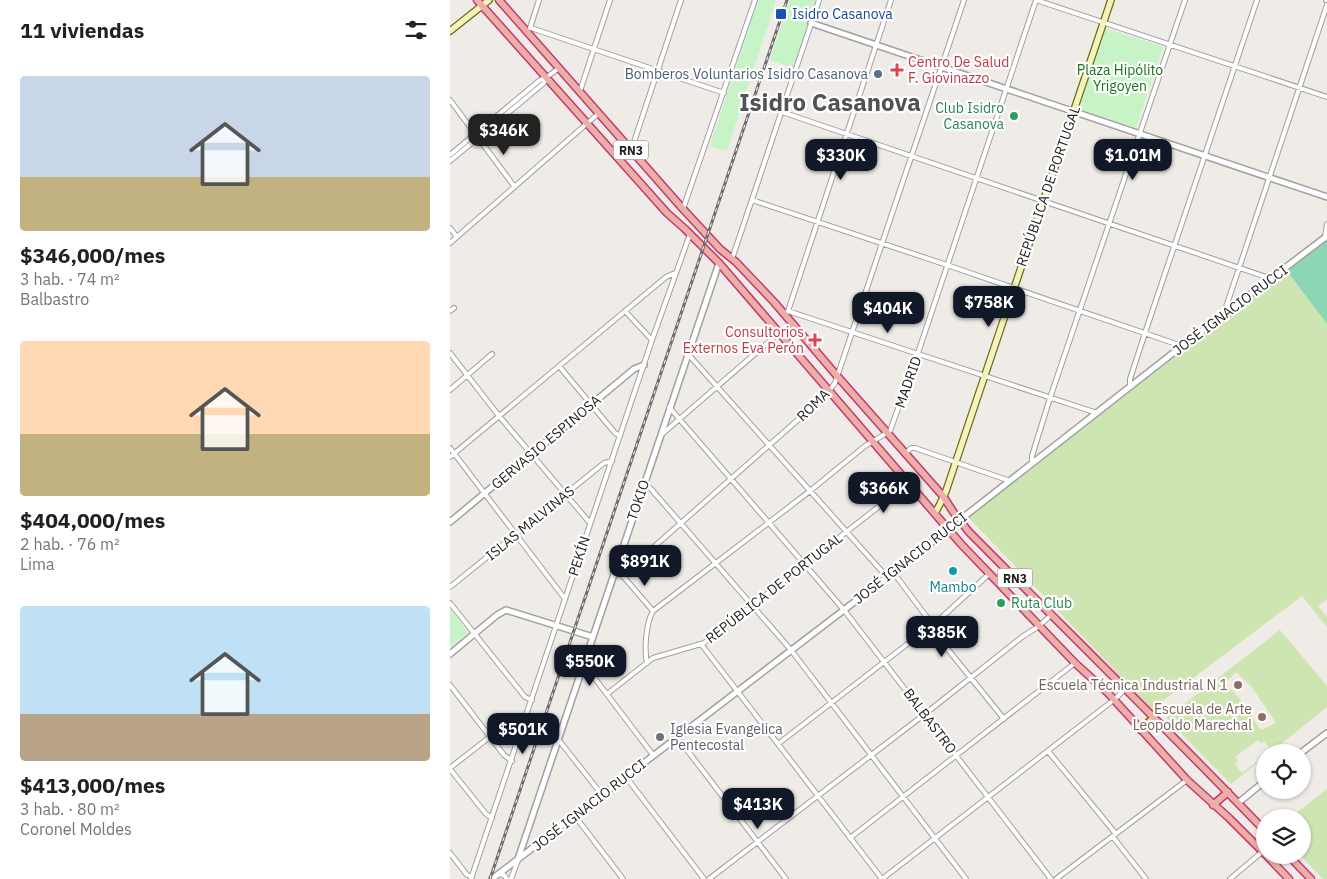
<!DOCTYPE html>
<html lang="es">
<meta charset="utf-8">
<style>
:root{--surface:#fff;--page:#f6f6f6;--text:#202124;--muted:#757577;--accent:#111827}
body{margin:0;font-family:"IBM Plex Sans",sans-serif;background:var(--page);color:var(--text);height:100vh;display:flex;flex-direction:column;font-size:19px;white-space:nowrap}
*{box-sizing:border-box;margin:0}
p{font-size:16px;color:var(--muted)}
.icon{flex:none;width:28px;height:28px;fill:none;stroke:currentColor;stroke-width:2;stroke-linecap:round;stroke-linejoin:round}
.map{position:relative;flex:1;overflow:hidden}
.panel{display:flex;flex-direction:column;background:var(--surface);width:450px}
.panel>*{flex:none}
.fabs{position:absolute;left:806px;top:744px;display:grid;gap:10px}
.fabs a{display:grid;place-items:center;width:55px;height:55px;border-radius:50%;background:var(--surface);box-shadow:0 1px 4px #0004;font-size:25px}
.price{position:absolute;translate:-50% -42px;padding:0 11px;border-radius:10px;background:var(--accent);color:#fff;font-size:16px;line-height:32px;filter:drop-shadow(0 1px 2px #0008)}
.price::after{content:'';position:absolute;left:50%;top:30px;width:15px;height:11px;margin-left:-8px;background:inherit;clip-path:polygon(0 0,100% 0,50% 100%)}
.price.selected{background:#222;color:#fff}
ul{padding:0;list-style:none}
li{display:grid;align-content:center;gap:10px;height:265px;padding:0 20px}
li span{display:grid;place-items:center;height:155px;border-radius:5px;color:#555}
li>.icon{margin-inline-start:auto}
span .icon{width:90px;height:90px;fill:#fffc;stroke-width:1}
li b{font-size:21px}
h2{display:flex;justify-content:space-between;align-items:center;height:60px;padding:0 20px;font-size:21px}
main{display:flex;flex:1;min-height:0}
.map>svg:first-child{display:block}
.grass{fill:#cee4b1;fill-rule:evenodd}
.park{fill:#c7f4c7}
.pitch{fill:#8cd6b3}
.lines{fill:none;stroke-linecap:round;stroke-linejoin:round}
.minor-casing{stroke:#a0a0a0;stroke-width:6}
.tertiary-casing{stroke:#a0a0a0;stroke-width:8}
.secondary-casing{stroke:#6a6c0f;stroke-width:8}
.primary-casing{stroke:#8c580e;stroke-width:9}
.trunk-casing{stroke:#ca3674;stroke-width:9}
.minor{stroke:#fff;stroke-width:4}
.tertiary{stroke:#fff;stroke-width:5}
.secondary{stroke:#f4f2bf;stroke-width:5.5}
.primary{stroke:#f3cca7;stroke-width:6}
.trunk{stroke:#e9b0a8;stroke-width:6}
.rail-casing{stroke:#6d6d6d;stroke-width:3}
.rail{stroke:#fff;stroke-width:1;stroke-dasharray:4;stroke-linecap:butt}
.transit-dot{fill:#1a4fb4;stroke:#fff;stroke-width:2}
.health-dot{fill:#e0444e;stroke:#fff;stroke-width:2}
.service-dot{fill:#5c6f8a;stroke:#fff;stroke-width:2}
.leisure-dot{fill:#2e9e5b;stroke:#fff;stroke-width:2}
.culture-dot{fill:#0f9aa8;stroke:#fff;stroke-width:2}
.education-dot{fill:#8d6e63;stroke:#fff;stroke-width:2}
.worship-dot{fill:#6b7280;stroke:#fff;stroke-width:2}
.labels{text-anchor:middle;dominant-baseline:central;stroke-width:4.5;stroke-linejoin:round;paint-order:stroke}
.shield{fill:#fff;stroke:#626262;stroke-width:1}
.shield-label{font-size:12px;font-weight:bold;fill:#1f1f1f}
.transit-label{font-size:14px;fill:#164399;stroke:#fff;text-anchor:start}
.health-label{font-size:14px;fill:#be3a42;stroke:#fff;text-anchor:start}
.park-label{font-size:14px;fill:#167416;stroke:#fff}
.service-label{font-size:14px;fill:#4e5e75;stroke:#fff;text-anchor:end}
.leisure-label{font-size:14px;fill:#27864d;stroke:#fff;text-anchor:end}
.street-label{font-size:14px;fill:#1f1f1f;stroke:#fff}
.culture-label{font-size:14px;fill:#0d838f;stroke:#fff}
.education-label{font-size:14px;fill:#785e54;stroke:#fff;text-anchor:end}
.worship-label{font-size:14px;fill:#5b616d;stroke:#fff;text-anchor:start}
.town-label{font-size:24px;font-weight:bold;fill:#525252;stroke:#fff}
</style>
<main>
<section class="panel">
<h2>11 viviendas<svg class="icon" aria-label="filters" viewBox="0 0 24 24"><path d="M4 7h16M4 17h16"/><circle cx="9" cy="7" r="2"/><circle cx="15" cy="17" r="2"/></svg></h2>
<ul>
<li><span style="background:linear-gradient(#c9d6e8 65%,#c2b280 0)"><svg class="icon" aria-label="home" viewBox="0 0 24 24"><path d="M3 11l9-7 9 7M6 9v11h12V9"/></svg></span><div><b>$346,000/mes</b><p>3 hab. · 74 m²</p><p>Balbastro</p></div></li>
<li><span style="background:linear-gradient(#ffd9b3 60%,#c2b280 0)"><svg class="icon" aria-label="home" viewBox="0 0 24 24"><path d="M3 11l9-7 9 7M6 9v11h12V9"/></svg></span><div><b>$404,000/mes</b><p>2 hab. · 76 m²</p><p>Lima</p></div></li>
<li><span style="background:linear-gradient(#bfe0f5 70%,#b9a48a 0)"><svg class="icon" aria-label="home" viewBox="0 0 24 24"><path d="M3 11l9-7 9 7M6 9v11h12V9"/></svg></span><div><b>$413,000/mes</b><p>3 hab. · 80 m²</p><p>Coronel Moldes</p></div></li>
</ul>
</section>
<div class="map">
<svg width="877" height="879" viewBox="0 0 877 879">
<rect width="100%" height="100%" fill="#efebe6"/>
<path class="grass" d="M837,271L877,324V599L868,606L877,617V627L852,596L702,709L518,517Z
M830,630L877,686V707L821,752H818L821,750L814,741L811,743L808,740L785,757L788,761L785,764L792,773L815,755V757L781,784L716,718ZM786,672L801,686L826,723L811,730L789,698L775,683Z
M877,789V879H873L850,855H852V818L841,817Z"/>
<path class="park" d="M308,0H326L277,151L260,146Z
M340,0H365L343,68L320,60Z
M654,28L713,47L686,128L628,110Z
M0,609L18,632L0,647Z"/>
<path class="pitch" d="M877,240V324L837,271Z"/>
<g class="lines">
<g class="minor-casing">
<path id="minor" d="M586,0L877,97
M876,0H877
M80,28L89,0
M81,28L274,93
M130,91L160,0
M0,100L64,186
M332,112L822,279
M181,151L231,0
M0,155L90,80L97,77
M0,161L94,83L97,77L109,68
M302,200L497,265L732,346
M233,209L305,0
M0,228L7,237
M875,237L877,224
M0,243L149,113
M282,259L369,0
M0,311L4,308
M175,311L202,340
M338,311L647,413
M777,313L776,307L877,5
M334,314L338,311L441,0
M0,353L49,416L140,523
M237,353L437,577
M109,366L165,433L170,436
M680,387V379L695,333L807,0
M0,390L42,354
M219,407L394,610L601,879
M211,435L329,333
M0,448L115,599
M456,453L461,448H465L560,481
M0,457L216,277L225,273
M582,464V456L600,398L735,0
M194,483L201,489L341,650L516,879
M443,572L482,624
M163,573L172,575L203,611
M172,575L376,395L385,383L514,0
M0,587L154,463L162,461
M0,603L75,697L82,700
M479,626L554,719
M251,644L432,879L665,699L675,689
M197,663C194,649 196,623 203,611L360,491L415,446L440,431L468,353L586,0
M132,667L140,672L203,755
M0,685L54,755L62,761
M157,694L203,658L254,643L459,483
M227,737L336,879
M108,739L152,795
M328,744L491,618L539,574
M598,751L666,834
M0,768L41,736
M0,769L36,814L42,818
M176,777L254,879
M125,816L173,879
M663,837L696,879
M400,838L625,663
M0,853L17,875L22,877
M48,874L54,875L57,879
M21,879L202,340L240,234
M61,879L68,860
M259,879L475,714L572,637L589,626L601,615
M606,879L737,780
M780,879L812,852"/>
</g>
<g class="tertiary-casing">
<path id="tertiary" d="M361,23L877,197
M0,522L184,369L194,365
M0,654L47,615L56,610L143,637
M852,752L877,733
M788,803L815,781
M68,859L269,263
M42,879L437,577L732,346L877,236"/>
</g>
<g class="secondary-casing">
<path id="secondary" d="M0,31L39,0
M485,513L490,504L496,491L661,0"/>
</g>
<g class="primary-casing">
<path id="primary" d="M691,730L704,717"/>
</g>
<g class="trunk-casing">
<path id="trunk" d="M27,0L217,213L235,229L269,263L511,544L625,663L658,693L737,780L779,818L815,854
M49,0L233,209L270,249L286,262L324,302L388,377L493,496L504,513L519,532C618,632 718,730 815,831
M763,805L778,792
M816,855L839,879
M838,855L861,879"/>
</g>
<use href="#minor" class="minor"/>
<use href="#tertiary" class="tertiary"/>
<use href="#secondary" class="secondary"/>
<use href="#primary" class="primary"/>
<use href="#trunk" class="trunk"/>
<g class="rail-casing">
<path id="rail" d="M40,879L337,0"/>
</g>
<use href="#rail" class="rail"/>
</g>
<rect class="transit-dot" x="325" y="8" width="12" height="12" rx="2.5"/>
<g class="health-dot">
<path d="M444.5 62.5h5v5h5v5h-5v5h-5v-5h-5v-5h5z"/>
<path d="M362.5 332.5h5v5h5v5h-5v5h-5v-5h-5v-5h5z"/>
</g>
<circle class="service-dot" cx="428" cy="74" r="5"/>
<g class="leisure-dot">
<circle cx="564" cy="116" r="5"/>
<circle cx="551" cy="603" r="5"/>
</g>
<circle class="culture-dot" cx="503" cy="571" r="5"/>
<g class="education-dot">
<circle cx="788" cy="685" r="5"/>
<circle cx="812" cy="717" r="5"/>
</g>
<circle class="worship-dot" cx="210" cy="737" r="5"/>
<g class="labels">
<g class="shield">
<rect x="163.5" y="140.5" width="35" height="19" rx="4"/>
<rect x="547.5" y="568.5" width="35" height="19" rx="4"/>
</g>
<g class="shield-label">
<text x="181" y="150">RN3</text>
<text x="565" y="578">RN3</text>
</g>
<g class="transit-label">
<text x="342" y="14">Isidro Casanova</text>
</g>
<g class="health-label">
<text x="458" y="62">Centro De Salud<tspan x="458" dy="16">F. Giovinazzo</tspan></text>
<text x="354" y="332" text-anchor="end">Consultorios<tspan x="354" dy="16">Externos Eva Perón</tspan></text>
</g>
<g class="park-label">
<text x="670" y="70">Plaza Hipólito<tspan x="670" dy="16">Yrigoyen</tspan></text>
</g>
<g class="service-label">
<text x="418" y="74">Bomberos Voluntarios Isidro Casanova</text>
</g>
<g class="leisure-label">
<text x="554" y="108">Club Isidro<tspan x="554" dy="16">Casanova</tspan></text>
<text x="561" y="603" text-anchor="start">Ruta Club</text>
</g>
<g class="street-label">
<text transform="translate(598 186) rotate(-71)">REPÚBLICA DE PORTUGAL</text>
<text transform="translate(780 310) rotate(-37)">JOSÉ IGNACIO RUCCI</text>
<text transform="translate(458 382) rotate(-71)">MADRID</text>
<text transform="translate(363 405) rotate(-44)">ROMA</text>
<text transform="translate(96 442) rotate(-40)">GERVASIO ESPINOSA</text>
<text transform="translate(188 500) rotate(-71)">TOKIO</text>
<text transform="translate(80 523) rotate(-39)">ISLAS MALVINAS</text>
<text transform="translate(129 556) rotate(-72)">PEKÍN</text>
<text transform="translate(460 558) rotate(-38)">JOSÉ IGNACIO RUCCI</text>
<text transform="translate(324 588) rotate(-38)">REPÚBLICA DE PORTUGAL</text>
<text transform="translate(480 721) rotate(53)">BALBASTRO</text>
<text transform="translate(139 805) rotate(-38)">JOSÉ IGNACIO RUCCI</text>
</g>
<g class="culture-label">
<text x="503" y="587">Mambo</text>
</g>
<g class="education-label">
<text x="778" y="685">Escuela Técnica Industrial N 1</text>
<text x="802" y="709">Escuela de Arte<tspan x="802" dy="16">Leopoldo Marechal</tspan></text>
</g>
<g class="worship-label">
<text x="220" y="729">Iglesia Evangelica<tspan x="220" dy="16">Pentecostal</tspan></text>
</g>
<g class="town-label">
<text x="380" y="102">Isidro Casanova</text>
</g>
</g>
</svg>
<div class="fabs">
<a><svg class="icon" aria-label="locate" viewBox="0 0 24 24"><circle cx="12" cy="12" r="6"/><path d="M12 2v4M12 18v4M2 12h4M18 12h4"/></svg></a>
<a><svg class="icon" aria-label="layers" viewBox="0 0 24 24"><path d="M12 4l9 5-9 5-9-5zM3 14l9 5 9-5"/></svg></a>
</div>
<b class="price selected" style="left:54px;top:156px">$346K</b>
<b class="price" style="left:391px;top:181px">$330K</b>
<b class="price" style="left:683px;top:181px">$1.01M</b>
<b class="price" style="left:539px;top:328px">$758K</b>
<b class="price" style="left:438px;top:334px">$404K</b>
<b class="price" style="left:434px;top:514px">$366K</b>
<b class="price" style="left:195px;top:587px">$891K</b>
<b class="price" style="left:492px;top:658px">$385K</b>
<b class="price" style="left:140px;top:687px">$550K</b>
<b class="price" style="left:73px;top:755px">$501K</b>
<b class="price" style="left:308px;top:830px">$413K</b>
</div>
</main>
